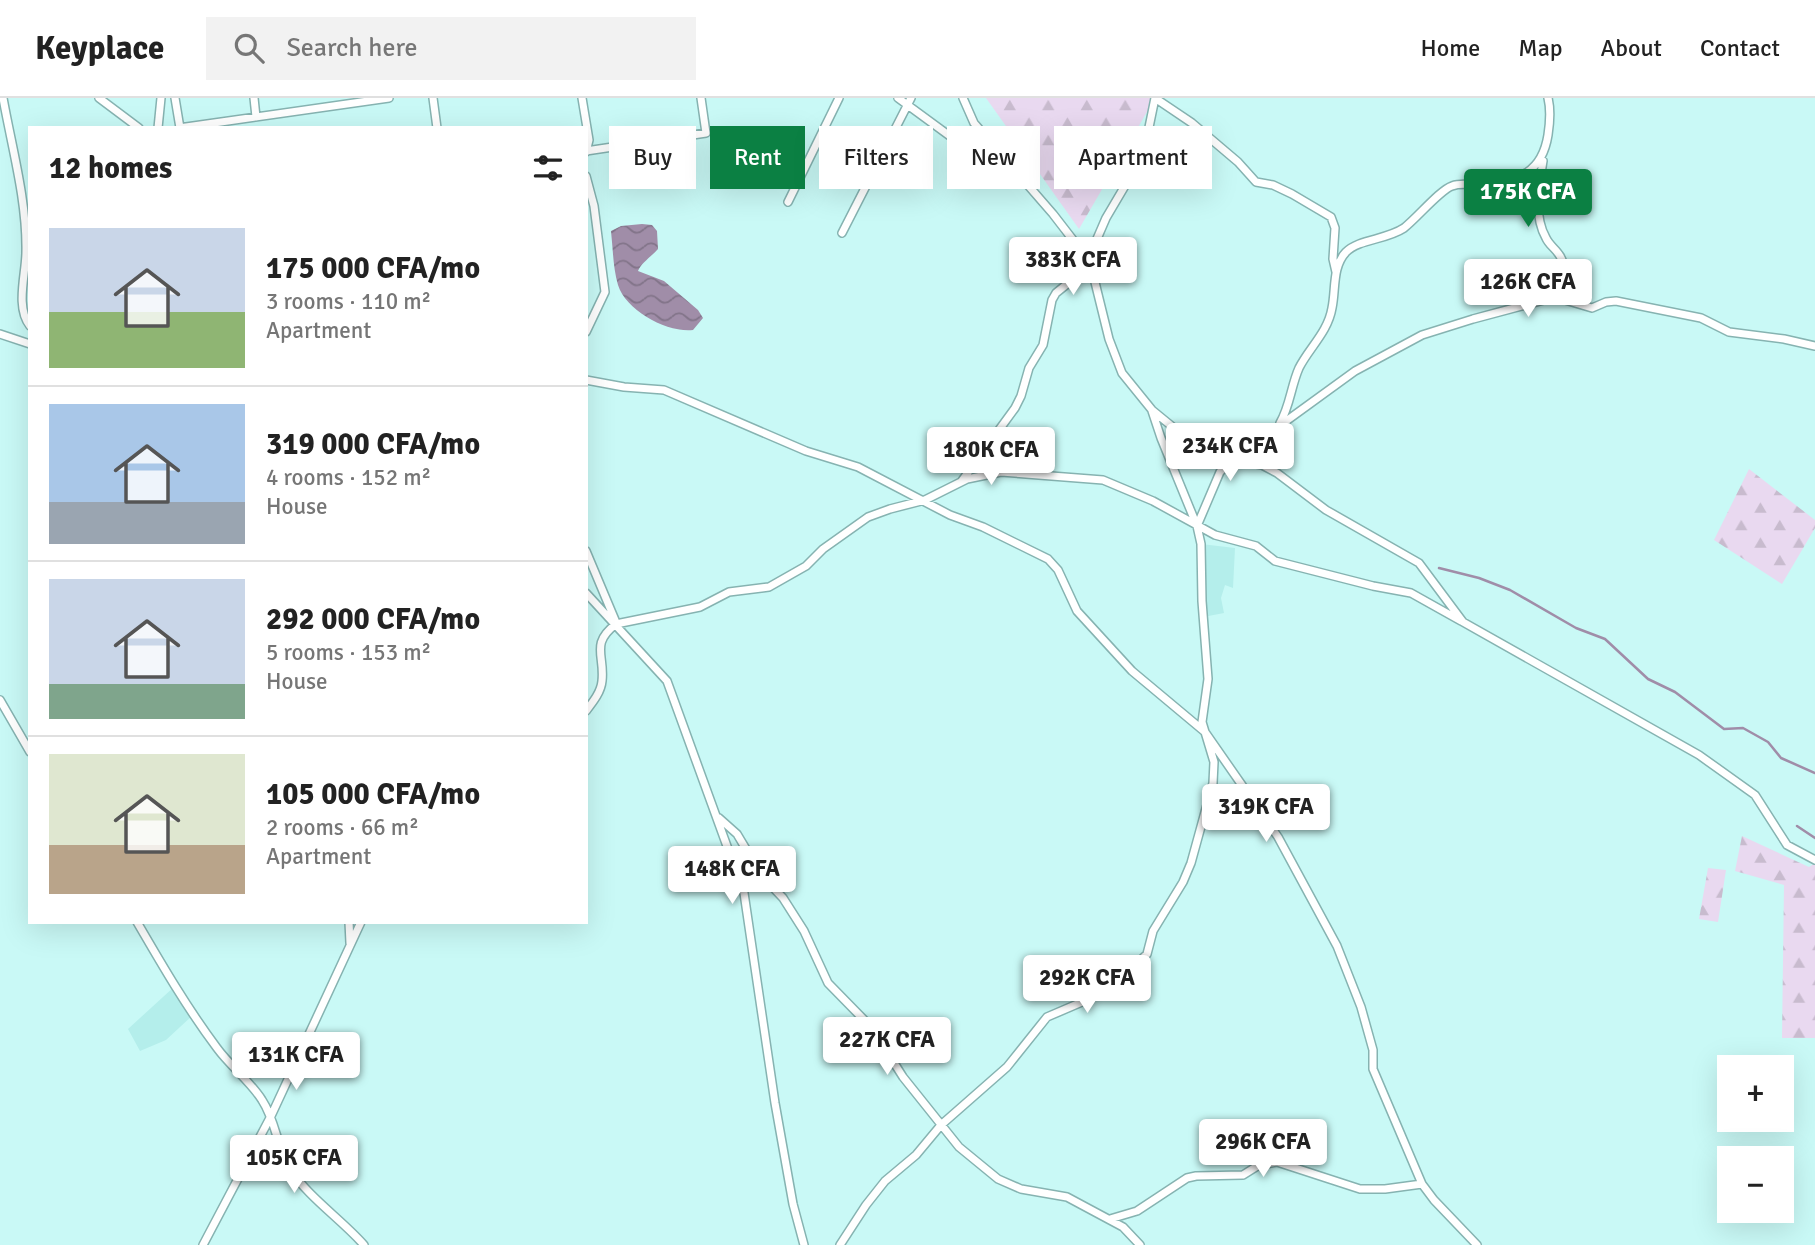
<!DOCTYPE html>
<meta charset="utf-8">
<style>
:root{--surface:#fff;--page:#f2f2f2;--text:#222;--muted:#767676;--line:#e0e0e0;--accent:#0b8043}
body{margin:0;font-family:Signika,sans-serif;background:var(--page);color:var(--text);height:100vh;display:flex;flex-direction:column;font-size:26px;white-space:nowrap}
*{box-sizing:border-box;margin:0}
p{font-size:23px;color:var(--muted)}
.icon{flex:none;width:38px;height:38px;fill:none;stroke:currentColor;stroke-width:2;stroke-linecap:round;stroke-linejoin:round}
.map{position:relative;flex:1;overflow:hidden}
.side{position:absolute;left:28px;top:28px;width:560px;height:798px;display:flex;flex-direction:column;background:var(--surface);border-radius:0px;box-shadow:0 7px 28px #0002}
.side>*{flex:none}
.banner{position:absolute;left:609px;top:28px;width:665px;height:63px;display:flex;gap:14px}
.fabs{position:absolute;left:1717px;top:957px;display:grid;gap:14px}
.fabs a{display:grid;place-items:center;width:77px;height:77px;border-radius:0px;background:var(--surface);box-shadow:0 7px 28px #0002;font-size:35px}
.price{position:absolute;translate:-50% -60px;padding:0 16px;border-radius:7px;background:#fff;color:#222;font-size:23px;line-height:46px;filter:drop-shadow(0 2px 4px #0008)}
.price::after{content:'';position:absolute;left:50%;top:42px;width:21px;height:16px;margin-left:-10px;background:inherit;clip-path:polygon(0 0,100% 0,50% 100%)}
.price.active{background:var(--accent);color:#fff}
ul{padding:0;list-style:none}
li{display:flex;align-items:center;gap:21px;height:175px;padding:0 21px}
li+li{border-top:2px solid var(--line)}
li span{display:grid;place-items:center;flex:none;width:196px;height:140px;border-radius:0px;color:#555}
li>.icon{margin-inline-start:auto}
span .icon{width:84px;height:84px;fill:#fffc;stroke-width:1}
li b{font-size:30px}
h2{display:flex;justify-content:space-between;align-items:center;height:84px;padding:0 21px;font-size:30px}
.pill{padding:0 24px;border-radius:0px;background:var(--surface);box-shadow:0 7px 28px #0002;font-size:24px;line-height:63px}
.pill.active{background:var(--accent);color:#fff}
header{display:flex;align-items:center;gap:42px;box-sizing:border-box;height:98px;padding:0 35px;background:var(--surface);border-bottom:2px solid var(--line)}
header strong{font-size:33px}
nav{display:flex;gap:38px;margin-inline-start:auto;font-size:24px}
.search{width:490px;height:63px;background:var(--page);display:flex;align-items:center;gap:18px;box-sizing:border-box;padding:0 24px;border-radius:0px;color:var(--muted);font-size:26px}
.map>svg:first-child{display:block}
.built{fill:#b4eeeb}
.forest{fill:url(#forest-firs)}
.water{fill:url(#water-waves)}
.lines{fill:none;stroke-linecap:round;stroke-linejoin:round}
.stream{stroke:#a08da8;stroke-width:2.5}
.minor-casing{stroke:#86b3b1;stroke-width:10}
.minor{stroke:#fff;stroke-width:7}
</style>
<header>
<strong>Keyplace</strong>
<div class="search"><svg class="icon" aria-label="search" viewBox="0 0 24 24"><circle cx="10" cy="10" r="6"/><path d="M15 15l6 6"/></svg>Search here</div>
<nav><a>Home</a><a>Map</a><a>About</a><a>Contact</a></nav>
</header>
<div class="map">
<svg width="1815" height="1147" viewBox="0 0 1815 1147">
<defs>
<pattern id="forest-firs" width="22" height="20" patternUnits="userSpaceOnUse" patternTransform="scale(1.75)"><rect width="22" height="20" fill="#e9d9f0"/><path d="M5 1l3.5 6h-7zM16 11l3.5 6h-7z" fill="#c8bbce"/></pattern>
<pattern id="water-waves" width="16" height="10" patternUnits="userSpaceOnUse" patternTransform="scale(1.75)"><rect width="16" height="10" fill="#a08da8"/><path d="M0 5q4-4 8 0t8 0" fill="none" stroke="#827489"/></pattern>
</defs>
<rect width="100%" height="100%" fill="#c9f9f6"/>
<path class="built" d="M1201,446L1235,450L1233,490L1225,487L1221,500L1224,515L1203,519Z
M175,888L193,917L166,942L140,953L128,931Z"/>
<path class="forest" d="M986,0H1155L1079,131Z
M1749,371L1815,422V430L1782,486L1714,442Z
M1742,738L1809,769L1815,765V940H1782L1784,787L1735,773Z
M1708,770L1726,772L1718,824L1699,821Z"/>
<path class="water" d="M642,126L652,127L657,133L658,151C652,158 641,165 638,173L664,183L698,212L703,220L693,232C668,235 626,213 618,187C613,170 613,151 611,133L621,128Z"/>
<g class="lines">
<path class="stream" d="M1439,470L1479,480L1510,492L1576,530L1605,541L1648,581L1675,594L1724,631L1743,630L1768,644L1781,660L1815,675
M1797,728L1815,740"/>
<g class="minor-casing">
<path id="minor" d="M3,0C12,50 27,103 26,154C26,176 15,209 30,228
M99,0L139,30
M175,0L180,30
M254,0L256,19
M433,0L437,30
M582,0L589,42L586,54
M898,0L977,58L1019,79
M963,0L974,25L1053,116L1080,151L1092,172L1109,241L1122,275L1152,312L1185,339L1212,354L1230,361L1262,367L1277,375L1326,412L1419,465L1463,524L1699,657L1755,697L1787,747L1815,762
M158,30L161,0
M179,30L389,0
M586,53L706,35L701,0
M1543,63C1539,87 1533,117 1546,140C1549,147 1556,151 1560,158C1567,169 1564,189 1563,202
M586,78L594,108L605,194L586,234
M788,104L839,0
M842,135L911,0
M0,236L30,246
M586,282L624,289L664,292L806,353L858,369L950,417L983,429L1048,461L1058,472L1077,513L1132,573L1205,634L1214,664L1213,685L1191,765L1183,784L1153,833L1147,856L1127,875L1100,890L1082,904L1047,919L1007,969L941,1027L916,1057L885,1083L866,1107L840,1147
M1152,313L1161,340L1197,428L1201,446L1202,503L1208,581L1202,624L1205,634L1278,739L1337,848L1361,909L1373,952V971L1422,1086L1434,1102L1477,1147
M1280,325C1290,308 1291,288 1299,270C1309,250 1328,234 1332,210C1336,191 1332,169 1346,154C1359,141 1386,142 1404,130C1417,120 1440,92 1452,88C1463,84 1473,88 1484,87C1519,82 1542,75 1548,37C1550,24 1551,12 1548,0
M961,384L1015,310L1021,298L1029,270L1043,247L1052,202L1056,195L1077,178L1087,164L1106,120L1129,81L1146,44L1155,0L1192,25L1238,64L1256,84L1273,87L1292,96L1331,119L1335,130L1333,161L1336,174
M1197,428L1220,374L1225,369L1237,362L1260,342L1355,273L1422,237L1473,221L1555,199L1592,210L1606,204L1616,203L1701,220L1729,234L1784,241L1815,248
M586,453L615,522
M586,495L667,583L744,795L775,1005L793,1106L804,1147
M0,602L30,654
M586,613C593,604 601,594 602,583C605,557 590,546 616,526L700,509L729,494L769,489L806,468L823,451L868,419L890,411L925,402L967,381L1001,374L1103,382L1153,403L1215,437L1256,448L1275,463L1373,488L1411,495L1461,523
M719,720L737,736L762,778L783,800L804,833L828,885L872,930L903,979L959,1049L998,1081L1021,1091L1067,1099L1123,1129L1140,1147
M137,824C162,867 187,910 217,950C230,968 250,983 262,1002C276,1023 277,1050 290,1071C309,1100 341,1121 364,1147
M349,824L350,845
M1110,1121L1137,1113L1187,1080L1196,1078L1243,1077L1259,1067L1277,1064L1360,1091H1385L1422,1086
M203,1147L271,1018L361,824"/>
</g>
<use href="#minor" class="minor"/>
</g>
</svg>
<div class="fabs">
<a>+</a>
<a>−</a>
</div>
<b class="price active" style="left:1528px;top:131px">175K CFA</b>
<b class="price" style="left:1073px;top:199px">383K CFA</b>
<b class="price" style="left:1528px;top:221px">126K CFA</b>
<b class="price" style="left:1230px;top:385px">234K CFA</b>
<b class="price" style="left:991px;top:389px">180K CFA</b>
<b class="price" style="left:1266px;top:746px">319K CFA</b>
<b class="price" style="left:732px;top:808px">148K CFA</b>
<b class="price" style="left:1087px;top:917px">292K CFA</b>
<b class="price" style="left:887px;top:979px">227K CFA</b>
<b class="price" style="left:296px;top:994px">131K CFA</b>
<b class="price" style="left:1263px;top:1081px">296K CFA</b>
<b class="price" style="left:294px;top:1097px">105K CFA</b>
<div class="banner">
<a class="pill">Buy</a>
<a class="pill active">Rent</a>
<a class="pill">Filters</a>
<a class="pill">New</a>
<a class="pill">Apartment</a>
</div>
<section class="side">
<h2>12 homes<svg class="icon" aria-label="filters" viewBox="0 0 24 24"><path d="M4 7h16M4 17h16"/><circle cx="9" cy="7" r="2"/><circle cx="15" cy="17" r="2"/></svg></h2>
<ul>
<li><span style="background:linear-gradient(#c9d6e8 60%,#8fb573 0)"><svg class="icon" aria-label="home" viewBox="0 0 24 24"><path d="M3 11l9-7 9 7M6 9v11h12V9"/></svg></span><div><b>175 000 CFA/mo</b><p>3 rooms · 110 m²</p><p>Apartment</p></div></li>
<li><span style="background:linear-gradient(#a9c7e8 70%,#9aa5b1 0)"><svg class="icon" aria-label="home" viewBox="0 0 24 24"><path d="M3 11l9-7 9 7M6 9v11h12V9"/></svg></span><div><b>319 000 CFA/mo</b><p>4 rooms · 152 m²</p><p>House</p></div></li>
<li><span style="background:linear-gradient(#c9d6e8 75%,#7fa58c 0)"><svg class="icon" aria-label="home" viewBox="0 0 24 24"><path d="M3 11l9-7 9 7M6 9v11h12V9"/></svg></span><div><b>292 000 CFA/mo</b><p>5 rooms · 153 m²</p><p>House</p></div></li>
<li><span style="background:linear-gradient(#dfe7d0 65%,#b9a48a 0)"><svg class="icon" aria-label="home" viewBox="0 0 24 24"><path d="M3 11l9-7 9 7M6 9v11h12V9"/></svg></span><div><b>105 000 CFA/mo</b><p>2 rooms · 66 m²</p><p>Apartment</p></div></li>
</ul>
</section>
</div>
